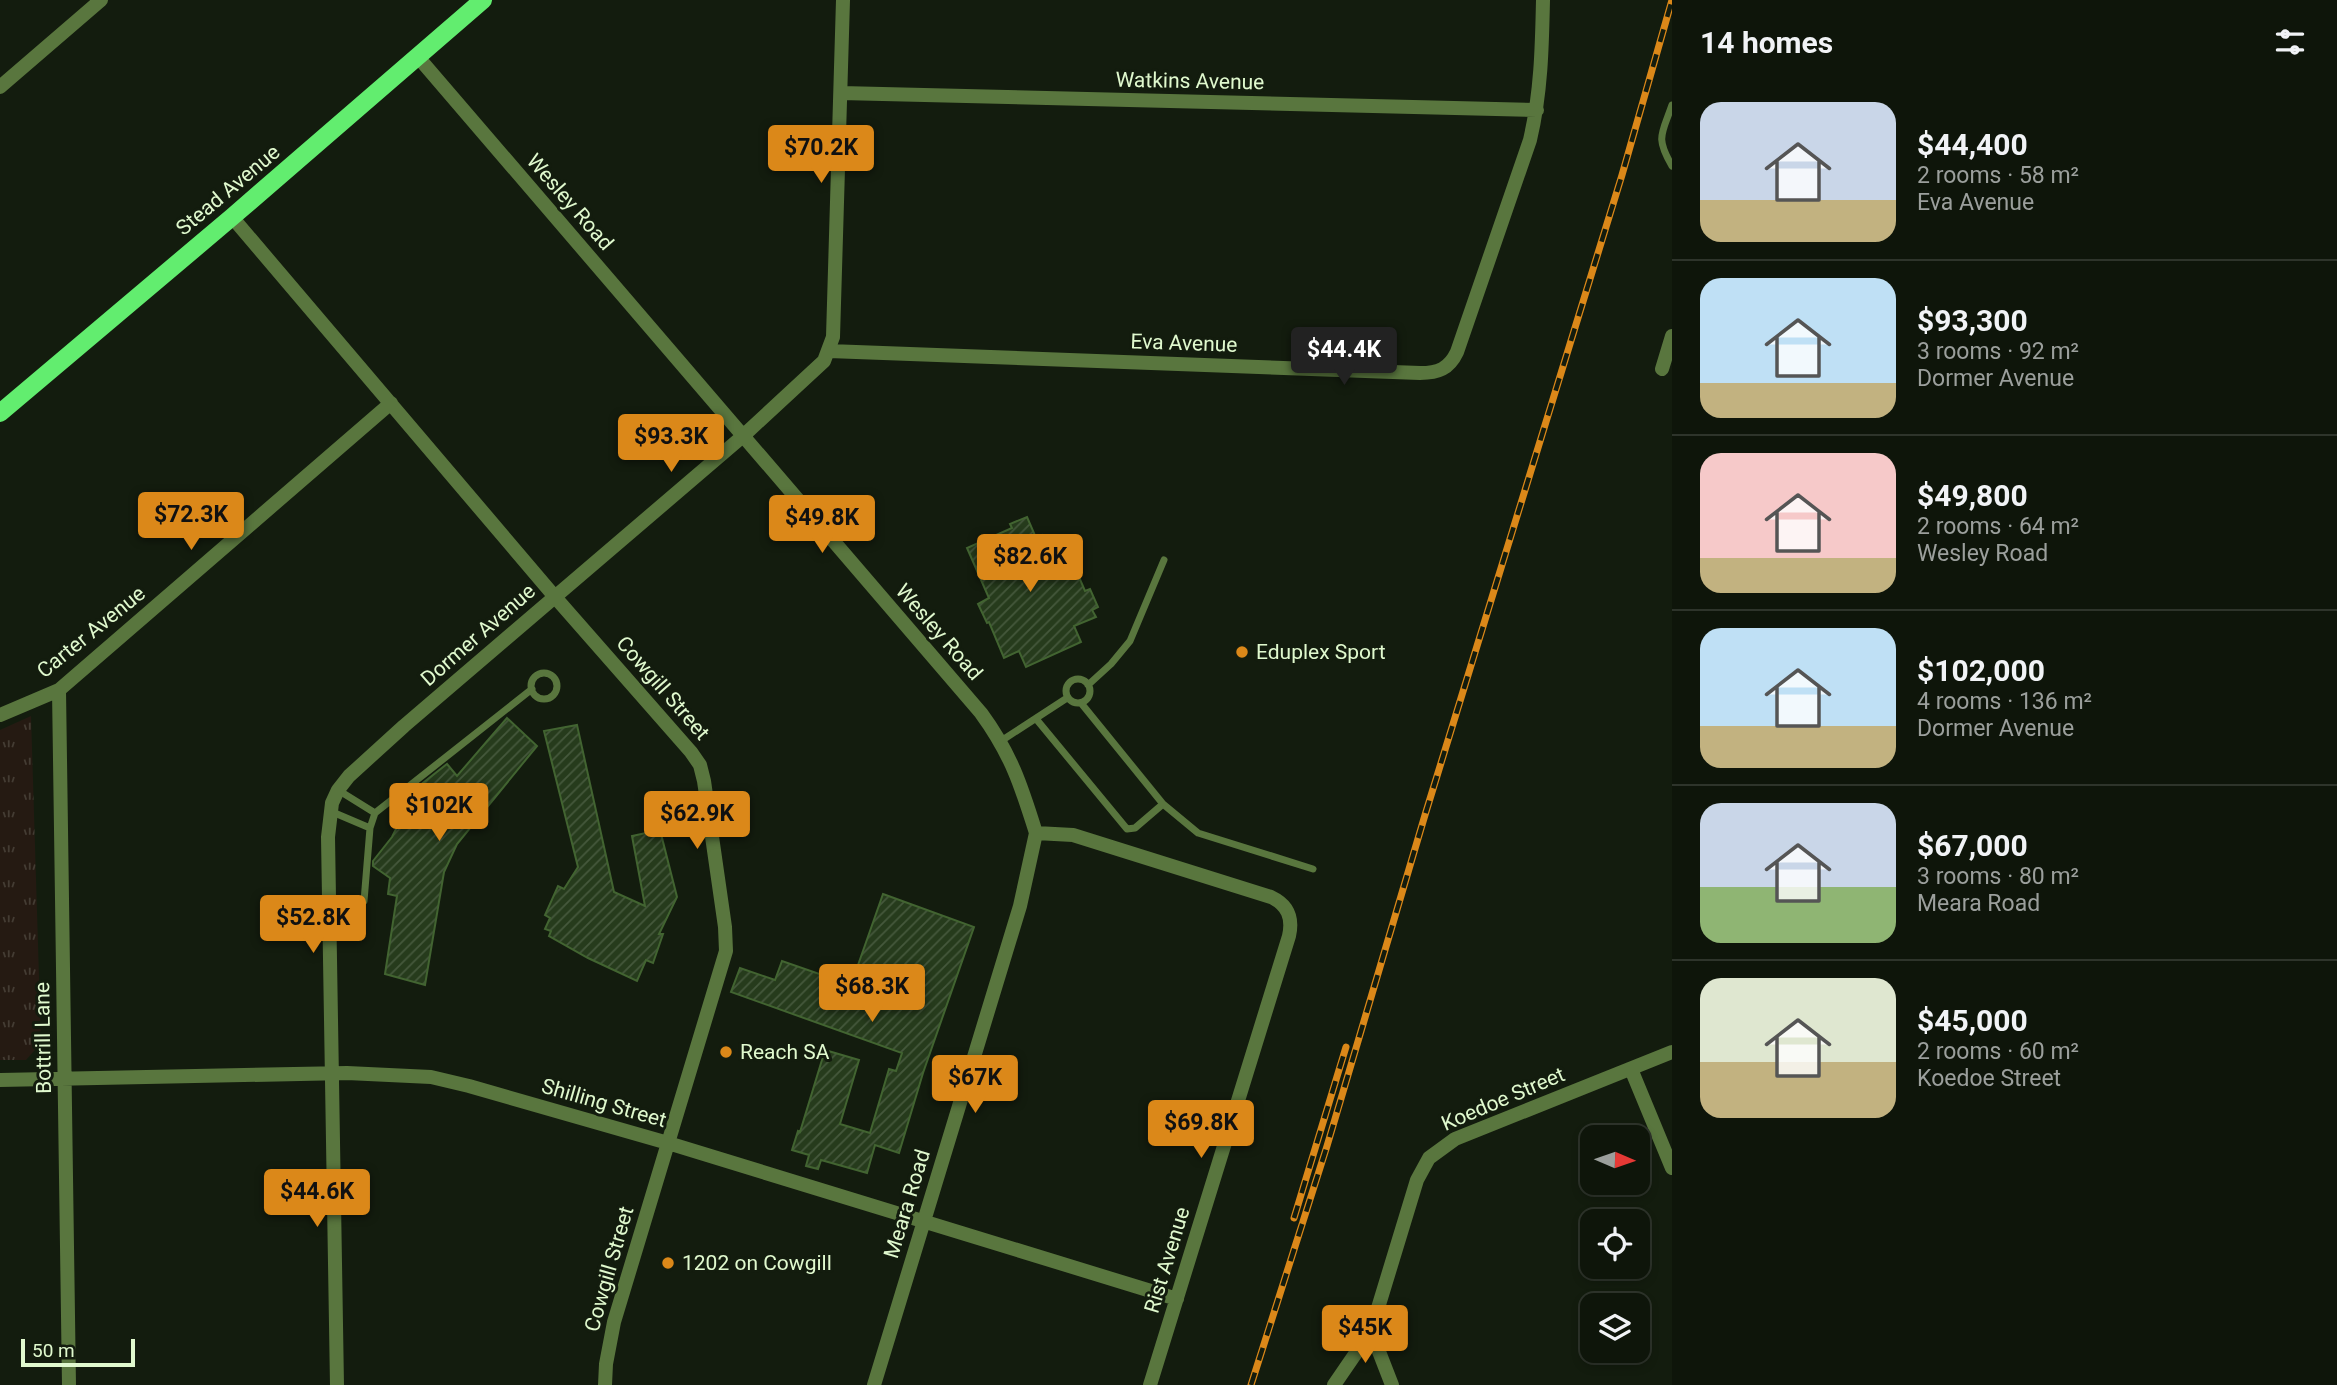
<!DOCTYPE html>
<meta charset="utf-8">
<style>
:root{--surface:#0e150a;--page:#1c2218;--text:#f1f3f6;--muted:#9b9f9c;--line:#2e342b;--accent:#db8819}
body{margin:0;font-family:Roboto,sans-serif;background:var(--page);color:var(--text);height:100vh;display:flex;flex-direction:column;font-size:26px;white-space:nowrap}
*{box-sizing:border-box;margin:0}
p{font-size:23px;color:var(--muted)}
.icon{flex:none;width:38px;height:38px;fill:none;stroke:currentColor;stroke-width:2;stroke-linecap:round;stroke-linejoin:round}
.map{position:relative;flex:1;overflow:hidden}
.side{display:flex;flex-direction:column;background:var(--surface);width:665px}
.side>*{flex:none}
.needle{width:46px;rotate:92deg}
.buttons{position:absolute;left:1580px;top:1125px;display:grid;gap:14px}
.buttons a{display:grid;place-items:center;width:70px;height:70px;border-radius:14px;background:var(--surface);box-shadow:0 4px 10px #0003,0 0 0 2px var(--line);font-size:35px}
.scale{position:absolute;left:21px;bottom:18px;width:114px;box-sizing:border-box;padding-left:7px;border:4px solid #e0f9ce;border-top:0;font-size:19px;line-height:24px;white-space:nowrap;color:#e0f9ce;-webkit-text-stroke:5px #131c0e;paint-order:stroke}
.price{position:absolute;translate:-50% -60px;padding:0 16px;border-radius:7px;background:var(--accent);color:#111;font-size:23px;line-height:46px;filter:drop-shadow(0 2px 4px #0008)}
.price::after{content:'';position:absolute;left:50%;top:42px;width:21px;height:16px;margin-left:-10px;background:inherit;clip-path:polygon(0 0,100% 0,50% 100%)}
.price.on{background:#222;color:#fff}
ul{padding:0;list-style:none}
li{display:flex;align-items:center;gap:21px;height:175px;padding:0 28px}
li+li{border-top:2px solid var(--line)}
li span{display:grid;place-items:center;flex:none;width:196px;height:140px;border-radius:21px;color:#555}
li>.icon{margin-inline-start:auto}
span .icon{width:84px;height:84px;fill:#fffc;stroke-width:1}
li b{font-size:30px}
h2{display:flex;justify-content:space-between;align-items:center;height:84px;padding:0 28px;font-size:30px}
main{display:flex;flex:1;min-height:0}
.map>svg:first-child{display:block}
.park{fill:url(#park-tufts)}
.building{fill:url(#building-hatch);stroke:#426431;stroke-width:2}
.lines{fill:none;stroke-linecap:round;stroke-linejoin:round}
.lane{stroke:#59763e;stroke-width:7}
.street{stroke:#59763e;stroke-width:14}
.primary{stroke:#62ed6f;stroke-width:18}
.rail-casing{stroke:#db8819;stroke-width:7}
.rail{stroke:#131c0e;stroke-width:4.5;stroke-dasharray:13;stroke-linecap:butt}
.poi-dot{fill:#db8819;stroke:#131c0e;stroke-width:2.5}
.labels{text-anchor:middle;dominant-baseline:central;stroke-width:6;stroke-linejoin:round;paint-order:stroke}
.street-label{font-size:21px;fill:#e0f9ce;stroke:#131c0e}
.poi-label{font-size:21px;fill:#e0f9ce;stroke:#131c0e;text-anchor:start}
</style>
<main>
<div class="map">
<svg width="1672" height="1385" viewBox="0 0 1672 1385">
<defs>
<pattern id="park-tufts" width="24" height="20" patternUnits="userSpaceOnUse" patternTransform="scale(1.75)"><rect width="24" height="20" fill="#251a12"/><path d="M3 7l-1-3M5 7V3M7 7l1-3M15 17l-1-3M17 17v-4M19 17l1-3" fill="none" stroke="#443c33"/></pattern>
<pattern id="building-hatch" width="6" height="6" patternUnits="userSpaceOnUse" patternTransform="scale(1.75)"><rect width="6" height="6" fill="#263b1c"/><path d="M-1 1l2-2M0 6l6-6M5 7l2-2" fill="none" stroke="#45583c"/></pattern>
</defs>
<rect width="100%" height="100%" fill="#131c0e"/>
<path class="park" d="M31,716L41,1043L26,1060H0V730Z"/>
<path class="building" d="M1027,517L1036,538L1042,535L1048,547L1053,544L1067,574L1076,570L1085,591L1090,589L1098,607L1092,610L1096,617L1074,626L1081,642L1026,667L1019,651L1004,658L989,622L987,623L978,604L989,598L967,548L1012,528L1010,524Z
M507,718L537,746L457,844L444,872L425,985L385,974L397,896L388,894L390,878L373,866V861L392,837L397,827L400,801L447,764L457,776Z
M577,725L614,892L645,906L632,836L660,830L677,897L659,934H663L653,963L646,960L637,981L588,958L549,936L551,931L545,929L550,918L545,915L558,886L564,889L578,867L544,731Z
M883,894L974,927L923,1073L899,1153L875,1145L867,1173L821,1160L818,1169L806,1166L809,1155L792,1150L798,1131L800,1132L825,1050L859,1060L840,1124L870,1133L889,1069L896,1071L902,1053L731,992L740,968L775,980L782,961L851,985Z"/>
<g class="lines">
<path class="lane" d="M1672,105C1662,134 1655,137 1672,166
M531 686a13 13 0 1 1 26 0a13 13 0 1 1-26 0Z
M1066 691a12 12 0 1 1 24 0a12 12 0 1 1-24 0Z
M1088,685L1111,664L1130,641L1164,560
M1037,720L1127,829L1135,828L1163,804L1081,703
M1001,741L1067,698
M338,790L375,813
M1163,804L1198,833L1313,869
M330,811L370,828
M364,901L370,828L375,813L532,689"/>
<path class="street" d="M418,57L981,713C1011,754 1021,785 1036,833L1073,835L1271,897C1288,905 1293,918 1289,936L1150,1385
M0,87L101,0
M841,93L1537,110
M232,217L555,597L691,752L700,765L704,781L725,927L726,951L614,1322L606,1364L605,1385
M829,351L1420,373C1438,373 1449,369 1457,352L1530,140C1541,93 1542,48 1543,0
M1662,369L1672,336
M59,690L69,1385
M0,715L59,690L391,403
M1631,1069L1672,1168
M0,1080L347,1073L431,1077L469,1086L668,1143L1177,1299
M1371,1331L1392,1385
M337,1385L328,837L332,803L338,790L349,776L404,726L743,436L824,361L833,337L843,0
M874,1385L1020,906L1036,833
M1334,1385L1371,1331L1417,1180L1429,1158L1455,1139L1672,1052"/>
<path class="primary" d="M0,413L232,217L483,0"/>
<g class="rail-casing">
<path id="rail" d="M1294,1218L1346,1047
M1251,1385L1327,1146L1425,815L1622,175L1672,0"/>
</g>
<use href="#rail" class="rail"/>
</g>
<g class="poi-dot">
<circle cx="1242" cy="652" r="7"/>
<circle cx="726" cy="1052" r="7"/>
<circle cx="668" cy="1263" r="7"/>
</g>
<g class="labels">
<g class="street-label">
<text transform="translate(1190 81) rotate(1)">Watkins Avenue</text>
<text transform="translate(228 190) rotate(-40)">Stead Avenue</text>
<text transform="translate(570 202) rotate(49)">Wesley Road</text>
<text transform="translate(1184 343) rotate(2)">Eva Avenue</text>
<text transform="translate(91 632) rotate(-39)">Carter Avenue</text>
<text transform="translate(939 632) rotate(49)">Wesley Road</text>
<text transform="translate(478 635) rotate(-41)">Dormer Avenue</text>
<text transform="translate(663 688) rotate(49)">Cowgill Street</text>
<text transform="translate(43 1038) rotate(-91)">Bottrill Lane</text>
<text transform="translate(1503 1099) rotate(-23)">Koedoe Street</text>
<text transform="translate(604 1103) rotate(16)">Shilling Street</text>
<text transform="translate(907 1204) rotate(-73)">Meara Road</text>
<text transform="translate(1167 1260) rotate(-73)">Rist Avenue</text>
<text transform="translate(609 1269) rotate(-74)">Cowgill Street</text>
</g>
<g class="poi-label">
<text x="1256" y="652">Eduplex Sport</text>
<text x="740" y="1052">Reach SA</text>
<text x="682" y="1263">1202 on Cowgill</text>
</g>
</g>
</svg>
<div class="buttons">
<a><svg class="needle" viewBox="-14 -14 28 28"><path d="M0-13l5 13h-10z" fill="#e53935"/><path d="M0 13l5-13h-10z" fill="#9b9f9c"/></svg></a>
<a><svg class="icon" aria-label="locate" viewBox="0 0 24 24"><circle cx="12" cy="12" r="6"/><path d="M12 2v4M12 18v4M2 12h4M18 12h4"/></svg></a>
<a><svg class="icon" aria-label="layers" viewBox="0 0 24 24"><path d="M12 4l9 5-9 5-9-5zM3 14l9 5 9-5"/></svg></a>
</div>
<div class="scale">50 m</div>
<b class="price" style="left:821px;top:185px">$70.2K</b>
<b class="price on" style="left:1344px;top:387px">$44.4K</b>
<b class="price" style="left:671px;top:474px">$93.3K</b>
<b class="price" style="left:191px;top:552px">$72.3K</b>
<b class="price" style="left:822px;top:555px">$49.8K</b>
<b class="price" style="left:1030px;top:594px">$82.6K</b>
<b class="price" style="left:439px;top:843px">$102K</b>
<b class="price" style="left:697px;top:851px">$62.9K</b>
<b class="price" style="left:313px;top:955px">$52.8K</b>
<b class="price" style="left:872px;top:1024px">$68.3K</b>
<b class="price" style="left:975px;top:1115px">$67K</b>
<b class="price" style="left:1201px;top:1160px">$69.8K</b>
<b class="price" style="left:317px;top:1229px">$44.6K</b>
<b class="price" style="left:1365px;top:1365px">$45K</b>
</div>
<section class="side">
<h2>14 homes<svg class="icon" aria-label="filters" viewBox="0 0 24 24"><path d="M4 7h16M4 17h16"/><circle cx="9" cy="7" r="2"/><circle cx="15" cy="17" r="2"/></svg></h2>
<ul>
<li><span style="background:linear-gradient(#c9d6e8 70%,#c2b280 0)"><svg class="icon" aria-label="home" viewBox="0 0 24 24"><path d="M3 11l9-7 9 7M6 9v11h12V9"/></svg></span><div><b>$44,400</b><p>2 rooms · 58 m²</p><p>Eva Avenue</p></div></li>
<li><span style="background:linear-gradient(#bfe0f5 75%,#c2b280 0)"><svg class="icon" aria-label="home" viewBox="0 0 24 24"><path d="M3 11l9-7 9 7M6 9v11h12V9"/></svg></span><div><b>$93,300</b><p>3 rooms · 92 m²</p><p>Dormer Avenue</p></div></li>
<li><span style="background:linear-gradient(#f6c9c9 75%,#c2b280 0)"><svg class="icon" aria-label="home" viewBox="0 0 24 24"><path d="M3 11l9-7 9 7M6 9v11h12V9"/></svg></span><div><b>$49,800</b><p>2 rooms · 64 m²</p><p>Wesley Road</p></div></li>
<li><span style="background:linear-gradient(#bfe0f5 70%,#c2b280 0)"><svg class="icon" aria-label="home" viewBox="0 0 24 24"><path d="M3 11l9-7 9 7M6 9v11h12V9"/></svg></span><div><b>$102,000</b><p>4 rooms · 136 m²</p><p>Dormer Avenue</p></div></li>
<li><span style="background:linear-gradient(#c9d6e8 60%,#8fb573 0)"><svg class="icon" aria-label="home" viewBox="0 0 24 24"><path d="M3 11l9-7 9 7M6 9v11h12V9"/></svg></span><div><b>$67,000</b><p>3 rooms · 80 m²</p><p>Meara Road</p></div></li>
<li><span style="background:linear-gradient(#dfe7d0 60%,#c2b280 0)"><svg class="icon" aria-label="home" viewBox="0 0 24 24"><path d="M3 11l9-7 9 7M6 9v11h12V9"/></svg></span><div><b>$45,000</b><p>2 rooms · 60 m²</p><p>Koedoe Street</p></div></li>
</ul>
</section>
</main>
